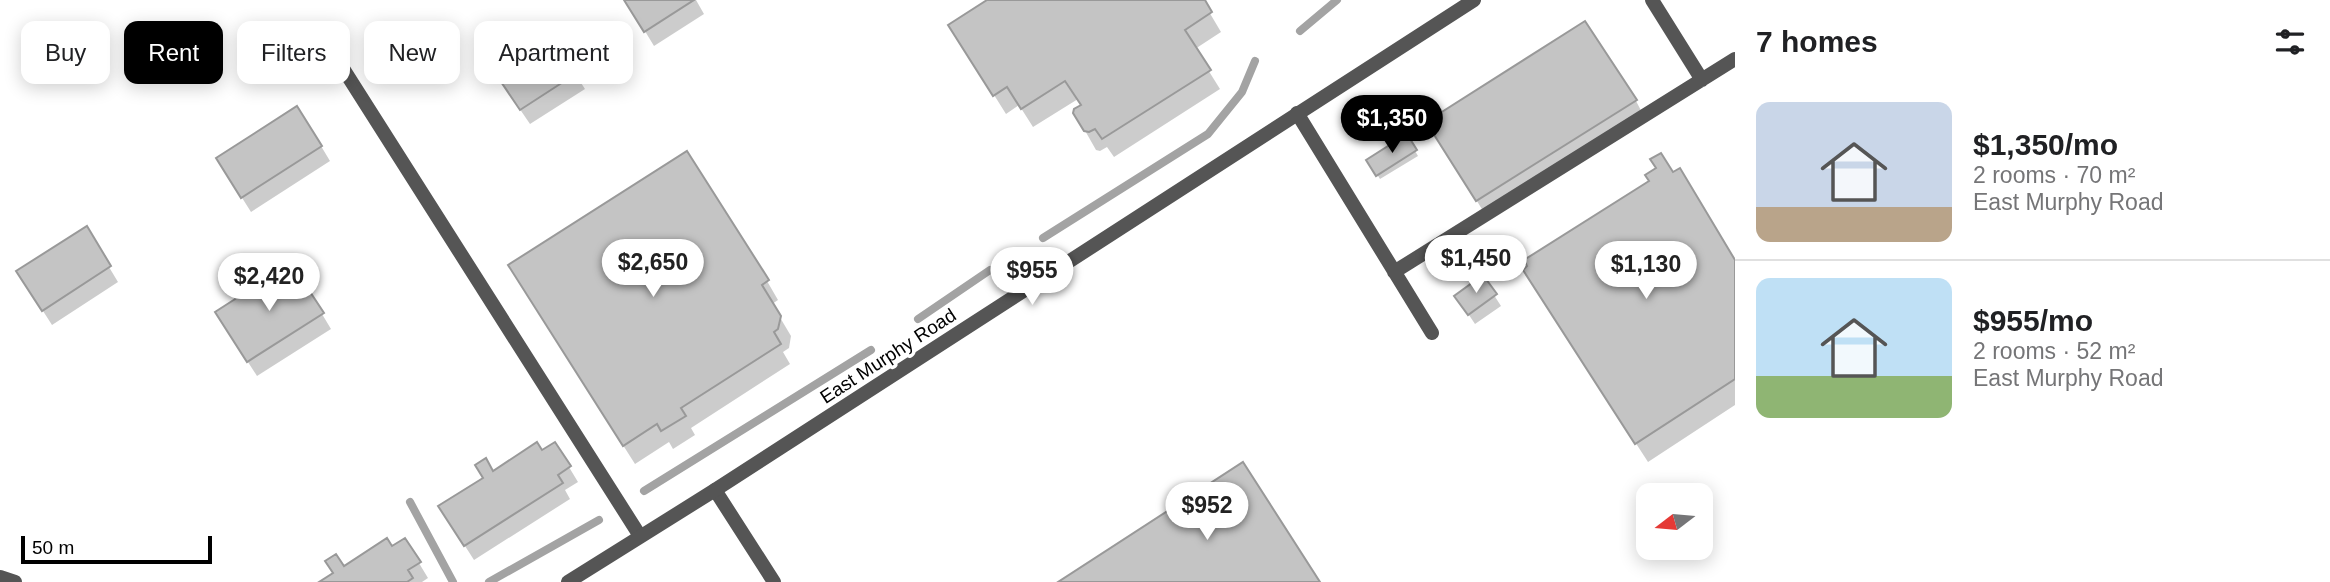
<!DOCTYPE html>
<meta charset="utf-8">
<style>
:root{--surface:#fff;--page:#f6f6f6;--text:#202124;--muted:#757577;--line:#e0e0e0;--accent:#000}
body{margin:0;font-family:Arial,sans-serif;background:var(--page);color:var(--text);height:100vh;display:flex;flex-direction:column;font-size:26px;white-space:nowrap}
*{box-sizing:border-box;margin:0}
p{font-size:23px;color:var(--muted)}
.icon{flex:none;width:38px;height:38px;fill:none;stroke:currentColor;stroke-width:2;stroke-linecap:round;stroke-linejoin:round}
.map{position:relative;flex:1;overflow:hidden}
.details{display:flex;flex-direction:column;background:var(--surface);width:595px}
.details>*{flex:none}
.banner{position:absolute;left:21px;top:21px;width:665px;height:63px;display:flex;gap:14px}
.needle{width:46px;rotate:254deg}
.buttons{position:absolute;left:1636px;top:483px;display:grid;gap:14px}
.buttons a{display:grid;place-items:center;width:77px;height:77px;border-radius:14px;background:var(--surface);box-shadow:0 4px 18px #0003;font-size:35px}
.scale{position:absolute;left:21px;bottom:18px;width:191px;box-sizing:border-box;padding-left:7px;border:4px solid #000;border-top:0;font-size:19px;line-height:24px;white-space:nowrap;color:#000;-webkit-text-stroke:5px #fff;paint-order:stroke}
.price{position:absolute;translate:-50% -60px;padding:0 16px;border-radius:24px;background:#fff;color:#222;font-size:23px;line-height:46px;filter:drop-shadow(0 2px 4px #0008)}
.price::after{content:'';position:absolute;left:50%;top:42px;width:21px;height:16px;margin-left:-10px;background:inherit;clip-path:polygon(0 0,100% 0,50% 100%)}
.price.active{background:var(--accent);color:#fff}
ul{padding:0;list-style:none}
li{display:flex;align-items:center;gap:21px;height:175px;padding:0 21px}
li+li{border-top:2px solid var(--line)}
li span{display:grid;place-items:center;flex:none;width:196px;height:140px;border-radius:14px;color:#555}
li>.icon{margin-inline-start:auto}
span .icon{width:84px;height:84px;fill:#fffc;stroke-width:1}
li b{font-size:30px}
h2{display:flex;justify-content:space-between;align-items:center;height:84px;padding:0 21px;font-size:30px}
.chip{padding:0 24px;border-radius:14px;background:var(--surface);box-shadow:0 4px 18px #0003;font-size:24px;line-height:63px}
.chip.active{background:var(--accent);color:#fff}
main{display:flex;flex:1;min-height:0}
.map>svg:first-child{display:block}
.shadow{fill:#0003}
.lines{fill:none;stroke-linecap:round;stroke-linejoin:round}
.stream{stroke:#a3a3a3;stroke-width:8}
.building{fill:#c4c4c4;stroke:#999;stroke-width:2}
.lane{stroke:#555;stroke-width:14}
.street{stroke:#555;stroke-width:14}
.labels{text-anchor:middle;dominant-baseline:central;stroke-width:7;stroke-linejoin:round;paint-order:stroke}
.street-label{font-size:19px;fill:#000;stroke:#fff}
</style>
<main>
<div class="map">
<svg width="1735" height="582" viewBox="0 0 1735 582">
<rect width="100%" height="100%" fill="#fff"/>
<path class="shadow" d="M626,0H696L704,14L654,46Z
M990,0H1202L1221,32L1195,49L1220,89L1114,157L1107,147L1100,151L1096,150L1075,113L1082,106L1078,99L1033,127L1019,105L1006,114L962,44Z
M544,26L585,89L530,124L498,77Z
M1636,101L1646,120L1488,219L1440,141Z
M1407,137L1418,156L1380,179L1368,160Z
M321,146L330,161L251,212L227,174Z
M86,229L118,282L52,325L27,286Z
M1735,263V405L1648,462L1536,289Z
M1483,278L1501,306L1475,324L1463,306Z
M767,281L778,300L772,304L791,336L789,348L783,352L790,364L691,428L695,435L673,449L669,442L635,464L521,285Z
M322,314L331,329L257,376L226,328Z
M555,444L578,482L565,490L570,499L474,560L449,521L493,473L542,453Z
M405,540L428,578L422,582H323L343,569L392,548Z"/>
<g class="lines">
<path class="stream" d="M1300,31L1337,0
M1043,238L1208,134L1242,92L1255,61
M918,319L990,270
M644,491L871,350
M410,502L453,582
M489,582L599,520"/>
</g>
<path class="building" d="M624,0H694L644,32Z
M987,0H1205L1212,12L1185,30L1211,70L1102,139L1095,129L1089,132L1084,131L1073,113L1074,109L1081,105L1065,81L1021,109L1007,87L993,96L948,25Z
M1585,21L1637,100L1476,201L1426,122Z
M545,24L577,73L520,110L487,61Z
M297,106L322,146L241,198L216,158Z
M1407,134L1417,150L1376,176L1366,160Z
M687,151L769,280L762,285L781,316L778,329L774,332L781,344L681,408L686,416L661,431L657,424L623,446L508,265Z
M1661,153L1673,172L1680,168L1735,260V379L1635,444L1523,270L1527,266L1524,260L1649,181L1645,175L1656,168L1650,159Z
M87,226L111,266L42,311L16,271Z
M291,263L324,313L247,362L215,312Z
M1483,275L1497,294L1468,315L1454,296Z
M537,442L542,450L555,442L571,466L558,475L563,483L464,546L438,506L483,478L475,465L486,458L493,471Z
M1243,462L1320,582H1058Z
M387,538L392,546L405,538L421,562L408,570L413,578L407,582H319L333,573L325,561L336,554L344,566Z"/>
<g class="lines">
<path class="lane" d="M1652,0L1702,80
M330,48L640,536
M1297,113L1432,333
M1394,272L1735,59
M715,490L774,582
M0,577L15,582"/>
<path class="street" d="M568,582L715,490L1474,0"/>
</g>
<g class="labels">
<g class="street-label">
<text transform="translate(888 356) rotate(-33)">East Murphy Road</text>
</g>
</g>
</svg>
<div class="buttons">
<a><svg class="needle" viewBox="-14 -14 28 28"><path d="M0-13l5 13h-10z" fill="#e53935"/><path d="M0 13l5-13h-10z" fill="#757577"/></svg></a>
</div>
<div class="scale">50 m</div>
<b class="price active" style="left:1392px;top:155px">$1,350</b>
<b class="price" style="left:1476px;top:295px">$1,450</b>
<b class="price" style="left:653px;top:299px">$2,650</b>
<b class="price" style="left:1646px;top:301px">$1,130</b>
<b class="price" style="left:1032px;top:307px">$955</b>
<b class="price" style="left:269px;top:313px">$2,420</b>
<b class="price" style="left:1207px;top:542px">$952</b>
<div class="banner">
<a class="chip">Buy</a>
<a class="chip active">Rent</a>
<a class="chip">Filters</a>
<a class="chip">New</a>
<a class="chip">Apartment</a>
</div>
</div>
<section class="details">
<h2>7 homes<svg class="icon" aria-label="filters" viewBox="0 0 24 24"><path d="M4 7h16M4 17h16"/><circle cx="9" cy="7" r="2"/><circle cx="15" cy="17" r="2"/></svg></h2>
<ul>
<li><span style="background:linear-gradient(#c9d6e8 75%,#b9a48a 0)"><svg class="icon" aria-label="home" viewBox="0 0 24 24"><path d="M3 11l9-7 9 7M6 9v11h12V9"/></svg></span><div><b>$1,350/mo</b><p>2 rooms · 70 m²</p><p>East Murphy Road</p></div></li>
<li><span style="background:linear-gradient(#bfe0f5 70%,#8fb573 0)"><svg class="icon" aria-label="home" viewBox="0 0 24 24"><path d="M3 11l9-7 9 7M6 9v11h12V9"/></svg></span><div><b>$955/mo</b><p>2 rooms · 52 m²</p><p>East Murphy Road</p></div></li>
</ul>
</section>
</main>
